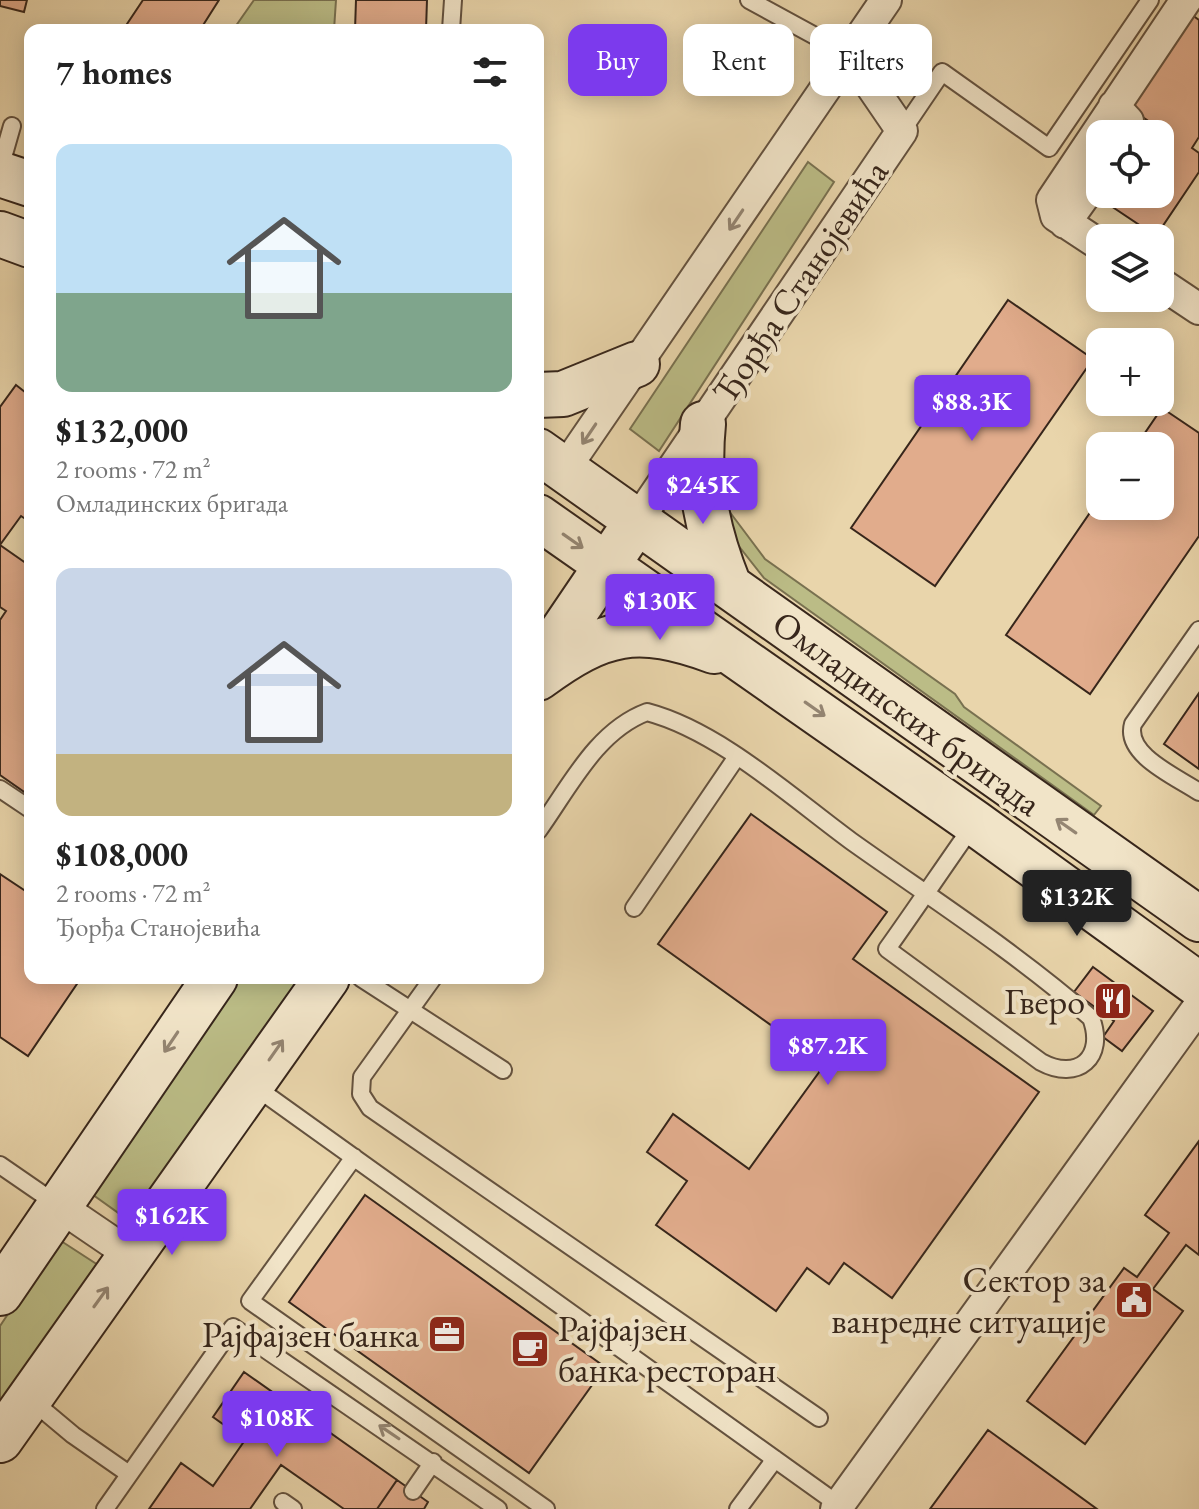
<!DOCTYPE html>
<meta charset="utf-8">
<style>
:root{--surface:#fff;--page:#f6f6f6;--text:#222;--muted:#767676;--accent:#7c3aed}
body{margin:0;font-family:"EB Garamond",serif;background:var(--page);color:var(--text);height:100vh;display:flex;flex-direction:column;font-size:30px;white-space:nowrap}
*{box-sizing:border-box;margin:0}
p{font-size:26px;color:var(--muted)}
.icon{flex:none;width:44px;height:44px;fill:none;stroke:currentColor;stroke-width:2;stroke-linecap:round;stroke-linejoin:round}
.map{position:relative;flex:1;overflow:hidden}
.details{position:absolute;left:24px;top:24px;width:520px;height:960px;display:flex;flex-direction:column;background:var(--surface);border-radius:16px;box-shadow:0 4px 20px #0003}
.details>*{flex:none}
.guide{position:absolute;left:568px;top:24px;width:510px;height:72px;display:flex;gap:16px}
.fabs{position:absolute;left:1086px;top:120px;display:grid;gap:16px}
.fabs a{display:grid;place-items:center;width:88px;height:88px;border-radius:16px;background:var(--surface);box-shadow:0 4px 20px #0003;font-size:40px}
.price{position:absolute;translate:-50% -68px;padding:0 18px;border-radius:8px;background:var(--accent);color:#fff;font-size:26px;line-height:52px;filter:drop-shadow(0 2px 4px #0008)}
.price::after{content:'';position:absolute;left:50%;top:48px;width:24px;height:18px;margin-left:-12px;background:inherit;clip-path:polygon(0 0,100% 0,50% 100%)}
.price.on{background:#222;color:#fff}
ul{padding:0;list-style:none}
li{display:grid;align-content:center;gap:16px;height:424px;padding:0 32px}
li span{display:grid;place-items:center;height:248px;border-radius:16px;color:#555}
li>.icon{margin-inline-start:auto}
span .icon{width:144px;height:144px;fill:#fffc;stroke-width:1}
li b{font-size:34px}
h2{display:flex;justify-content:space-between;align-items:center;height:96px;padding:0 32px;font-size:34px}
.pill{padding:0 28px;border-radius:16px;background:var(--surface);box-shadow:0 4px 20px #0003;font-size:28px;line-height:72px}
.pill.on{background:var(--accent);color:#fff}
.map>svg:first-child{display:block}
.green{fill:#bbbc86;stroke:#797150;stroke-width:2}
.building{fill:#e1ac8c;stroke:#37261b;stroke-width:2}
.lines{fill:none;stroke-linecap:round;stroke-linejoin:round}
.lane-casing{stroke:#64523f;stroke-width:20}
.street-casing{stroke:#64523f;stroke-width:34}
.secondary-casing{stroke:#37261b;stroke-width:48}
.lane{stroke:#f1e4c8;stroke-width:16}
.street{stroke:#f1e4c8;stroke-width:30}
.secondary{stroke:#f1e4c8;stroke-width:44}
.oneway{stroke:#948572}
.labels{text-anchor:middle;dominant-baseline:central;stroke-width:8;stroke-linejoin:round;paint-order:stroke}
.street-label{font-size:36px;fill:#37261b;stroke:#f1e4c8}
.poi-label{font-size:36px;fill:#37261b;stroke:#f1e4c8;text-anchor:end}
</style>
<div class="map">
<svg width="1199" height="1509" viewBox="0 0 1199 1509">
<rect width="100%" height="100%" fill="#e9d5ab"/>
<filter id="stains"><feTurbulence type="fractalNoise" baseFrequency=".0025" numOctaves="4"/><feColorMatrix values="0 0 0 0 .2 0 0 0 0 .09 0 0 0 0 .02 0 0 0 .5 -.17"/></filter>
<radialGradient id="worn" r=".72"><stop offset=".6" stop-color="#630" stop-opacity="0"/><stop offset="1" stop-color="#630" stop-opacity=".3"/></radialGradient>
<path class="green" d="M254,0H336L334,30H233Z
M808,162L834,182L659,451L630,429Z
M729,511L765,559L955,694L964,707L1101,806L1094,815L764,578L734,540L720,513Z
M241,978H300L131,1222L89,1192Z
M58,1239L98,1265L0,1407V1326Z"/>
<path class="building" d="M0,0H27L24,12L0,6Z
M143,0H219L200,30H123Z
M356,0H427L426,30H355Z
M1192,15L1199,20V137L1192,148L1199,153V172L1156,236L1096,196L1160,194V134H1138L1147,120L1129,108Z
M1008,300L1093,359L935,586L851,528Z
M16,385L30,396V522L21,516L0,545L30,566V796L0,775V620L6,611L0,607V407Z
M1162,408L1199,433V536L1090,694L1006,635L1100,498V506H1160V446H1136Z
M1199,693V769L1164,744Z
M751,814L887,912L853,959L1039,1092L892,1298L844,1263L829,1284L807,1268L776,1311L656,1225L687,1181L647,1152L673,1114L749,1169L825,1064L658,944Z
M0,874L30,894V978H81L28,1056L0,1037Z
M1093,967L1153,1011L1122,1051L1103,1037L1114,1021L1074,992Z
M1199,1141V1255L1186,1245L1153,1289L1183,1311L1085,1444L1027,1401L1124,1268L1137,1277L1169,1233L1145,1215Z
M365,1195L605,1367L529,1473L289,1302Z
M244,1372L397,1480L377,1509H344L281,1465L250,1509H149L181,1463L213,1486L245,1440L213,1417Z
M988,1430L1097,1509H930Z
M397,1480L428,1502L424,1509H377Z"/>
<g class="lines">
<g class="lane-casing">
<path id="lane" d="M749,0L850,55
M451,30L453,0
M902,131L942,72L1049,148L1150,0
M0,168L12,126
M1199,630L1133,724C1124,755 1177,777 1199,792
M0,789L30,809
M538,831C569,788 596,731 647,712C719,731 791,797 851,841C931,898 1017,953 1091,1018C1106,1057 1078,1082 1041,1062L887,949C917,907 945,865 974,824
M634,908L736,758
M361,978L503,1070
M433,978L362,1077L361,1094L370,1108L819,1418
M254,1086L839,1505
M354,1157L250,1301L546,1509
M0,1165L58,1205
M30,1399L73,1435L129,1474
M413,1491L433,1462
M283,1502L293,1509
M105,1509L233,1327L498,1509
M738,1509L775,1459"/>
</g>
<g class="street-casing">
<path id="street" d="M1114,106L1128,121L1126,134
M1065,223L1100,174
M1100,245L1056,216L1052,200L1186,0
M1160,283L1199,309
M564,470L886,0
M637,521L902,131L850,55
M59,1206L131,1255
M836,1509L1199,1006"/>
</g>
<g class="secondary-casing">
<path id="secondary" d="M0,174L30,184
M0,234L30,245
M538,395L563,394L637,364
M703,424C697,483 707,531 729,586
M538,451L1199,919
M538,517L975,823L1199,985
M538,667L624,540
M538,678C603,630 637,623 714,651
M0,1293L215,978
M0,1440L327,978"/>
</g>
<use href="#lane" class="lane"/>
<use href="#street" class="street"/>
<use href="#secondary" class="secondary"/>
</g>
<defs><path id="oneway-shaft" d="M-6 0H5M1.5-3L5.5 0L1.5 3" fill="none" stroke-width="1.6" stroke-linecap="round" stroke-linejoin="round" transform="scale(2)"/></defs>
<g class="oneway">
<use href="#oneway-shaft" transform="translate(736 220) rotate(124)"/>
<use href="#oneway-shaft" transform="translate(589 434) rotate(124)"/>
<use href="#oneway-shaft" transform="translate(573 541) rotate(35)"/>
<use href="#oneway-shaft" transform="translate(815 709) rotate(35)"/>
<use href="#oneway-shaft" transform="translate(1066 826) rotate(-145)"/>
<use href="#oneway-shaft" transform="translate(171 1042) rotate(124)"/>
<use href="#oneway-shaft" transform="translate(276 1050) rotate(-55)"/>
<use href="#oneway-shaft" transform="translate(101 1297) rotate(-54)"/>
<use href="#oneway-shaft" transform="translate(389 1432) rotate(-146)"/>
</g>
<defs>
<g id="restaurant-square" transform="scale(2)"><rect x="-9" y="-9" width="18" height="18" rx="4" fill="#8f2418" stroke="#f1e4c8"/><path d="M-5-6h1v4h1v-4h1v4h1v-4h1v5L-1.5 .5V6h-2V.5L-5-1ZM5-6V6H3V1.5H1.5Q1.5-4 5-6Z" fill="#fff"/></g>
<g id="civic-square" transform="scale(2)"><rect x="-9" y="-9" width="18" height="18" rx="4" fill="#8f2418" stroke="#f1e4c8"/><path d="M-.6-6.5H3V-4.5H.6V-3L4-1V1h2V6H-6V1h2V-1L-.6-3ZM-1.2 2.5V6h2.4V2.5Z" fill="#fff"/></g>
<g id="office-square" transform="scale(2)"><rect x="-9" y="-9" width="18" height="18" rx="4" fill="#8f2418" stroke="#f1e4c8"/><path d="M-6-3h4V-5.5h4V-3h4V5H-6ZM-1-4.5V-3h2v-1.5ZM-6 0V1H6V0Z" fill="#fff"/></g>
<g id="cafe-square" transform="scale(2)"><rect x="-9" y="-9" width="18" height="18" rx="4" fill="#8f2418" stroke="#f1e4c8"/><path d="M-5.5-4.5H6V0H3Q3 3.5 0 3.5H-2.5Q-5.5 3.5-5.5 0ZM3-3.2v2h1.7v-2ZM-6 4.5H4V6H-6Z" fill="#fff"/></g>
</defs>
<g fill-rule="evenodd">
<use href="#restaurant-square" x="1113" y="1001"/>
<use href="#civic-square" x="1134" y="1300"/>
<use href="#office-square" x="447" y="1334"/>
<use href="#cafe-square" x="530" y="1349"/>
</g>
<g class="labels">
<g class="street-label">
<text transform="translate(800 281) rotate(-56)">Ђорђа Станојевића</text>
<text transform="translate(907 713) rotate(36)">Омладинских бригада</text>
</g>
<g class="poi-label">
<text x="1085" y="1001">Гверо</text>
<text x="1106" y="1279">Сектор за<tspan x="1106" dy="41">ванредне ситуације</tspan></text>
<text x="558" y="1328" text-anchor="start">Рајфајзен<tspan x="558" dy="41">банка ресторан</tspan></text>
<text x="419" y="1334">Рајфајзен банка</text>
</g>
</g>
<rect width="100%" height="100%" filter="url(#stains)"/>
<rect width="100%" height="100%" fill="url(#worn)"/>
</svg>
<div class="fabs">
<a><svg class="icon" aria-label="locate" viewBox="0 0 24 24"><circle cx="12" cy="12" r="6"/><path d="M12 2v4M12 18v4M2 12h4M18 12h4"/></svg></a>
<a><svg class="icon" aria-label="layers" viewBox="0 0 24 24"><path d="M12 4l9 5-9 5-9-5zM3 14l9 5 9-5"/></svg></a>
<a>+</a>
<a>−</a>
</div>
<b class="price" style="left:972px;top:443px">$88.3K</b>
<b class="price" style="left:703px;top:526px">$245K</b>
<b class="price" style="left:660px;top:642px">$130K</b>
<b class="price on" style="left:1077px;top:938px">$132K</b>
<b class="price" style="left:828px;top:1087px">$87.2K</b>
<b class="price" style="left:172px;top:1257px">$162K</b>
<b class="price" style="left:277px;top:1459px">$108K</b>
<div class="guide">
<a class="pill on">Buy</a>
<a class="pill">Rent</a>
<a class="pill">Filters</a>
</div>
<section class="details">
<h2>7 homes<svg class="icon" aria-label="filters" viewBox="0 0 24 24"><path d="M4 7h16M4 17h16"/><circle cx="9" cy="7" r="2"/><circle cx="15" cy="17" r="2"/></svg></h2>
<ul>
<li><span style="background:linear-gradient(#bfe0f5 60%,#7fa58c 0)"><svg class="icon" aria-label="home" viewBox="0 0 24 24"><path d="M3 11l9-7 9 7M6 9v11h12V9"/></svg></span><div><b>$132,000</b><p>2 rooms · 72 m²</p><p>Омладинских бригада</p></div></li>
<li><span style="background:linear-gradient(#c9d6e8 75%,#c2b280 0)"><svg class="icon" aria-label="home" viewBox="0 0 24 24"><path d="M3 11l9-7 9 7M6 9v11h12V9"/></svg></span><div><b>$108,000</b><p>2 rooms · 72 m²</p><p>Ђорђа Станојевића</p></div></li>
</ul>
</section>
</div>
